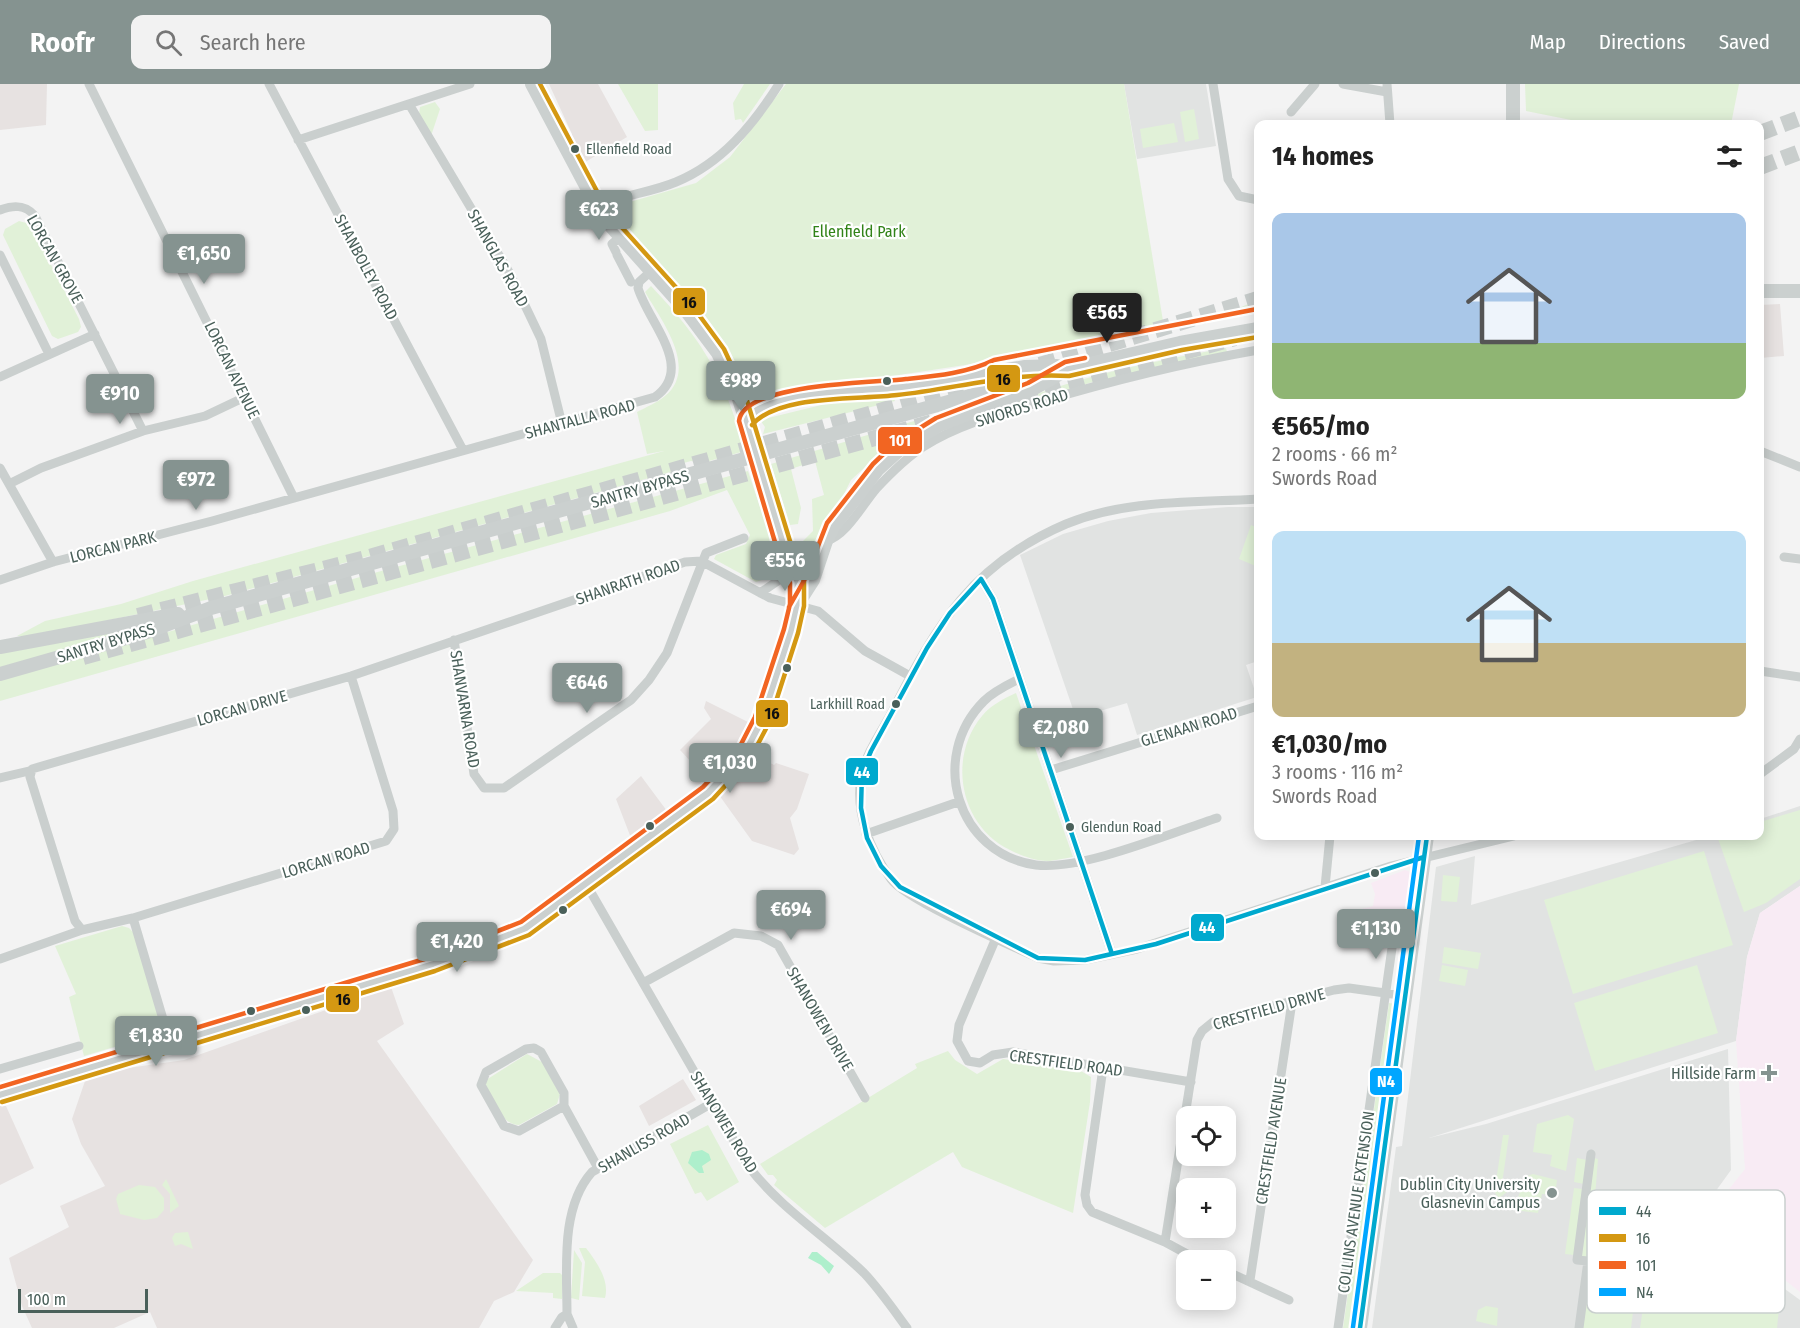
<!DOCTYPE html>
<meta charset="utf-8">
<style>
:root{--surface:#fff;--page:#f2f2f2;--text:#222;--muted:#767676;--accent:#859390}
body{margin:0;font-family:"Fira Sans Condensed",sans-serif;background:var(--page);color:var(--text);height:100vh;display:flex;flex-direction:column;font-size:22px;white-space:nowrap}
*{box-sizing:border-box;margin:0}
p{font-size:20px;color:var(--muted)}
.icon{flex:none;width:33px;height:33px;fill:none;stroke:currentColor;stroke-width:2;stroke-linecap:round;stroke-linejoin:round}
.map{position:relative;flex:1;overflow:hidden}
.sheet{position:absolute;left:1254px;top:36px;width:510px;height:720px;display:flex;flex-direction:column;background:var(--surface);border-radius:12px;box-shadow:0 3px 15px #0003}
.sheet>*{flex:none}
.tools{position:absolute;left:1176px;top:1022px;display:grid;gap:12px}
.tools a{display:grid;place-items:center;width:60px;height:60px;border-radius:12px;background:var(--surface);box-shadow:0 3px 15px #0003;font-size:30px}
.scale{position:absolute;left:18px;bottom:15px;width:130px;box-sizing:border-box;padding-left:6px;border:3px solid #4a605a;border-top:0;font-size:16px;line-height:21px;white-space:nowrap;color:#4a605a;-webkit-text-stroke:4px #fff;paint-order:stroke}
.price{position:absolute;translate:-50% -51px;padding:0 14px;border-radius:6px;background:var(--accent);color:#fff;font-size:20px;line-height:39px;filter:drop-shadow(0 2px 3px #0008)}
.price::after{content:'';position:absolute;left:50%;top:36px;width:18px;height:14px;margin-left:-9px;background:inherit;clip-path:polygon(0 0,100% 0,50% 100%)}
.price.on{background:#222;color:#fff}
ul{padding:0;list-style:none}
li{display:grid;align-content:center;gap:12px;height:318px;padding:0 18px}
li span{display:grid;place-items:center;height:186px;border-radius:12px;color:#555}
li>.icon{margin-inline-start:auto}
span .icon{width:108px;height:108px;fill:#fffc;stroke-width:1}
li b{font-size:26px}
h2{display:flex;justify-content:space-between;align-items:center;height:72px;padding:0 18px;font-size:26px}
header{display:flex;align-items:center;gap:36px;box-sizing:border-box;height:84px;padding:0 30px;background:var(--accent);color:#fff}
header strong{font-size:28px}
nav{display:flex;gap:33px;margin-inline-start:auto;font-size:21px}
.search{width:420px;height:54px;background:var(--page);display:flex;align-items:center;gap:15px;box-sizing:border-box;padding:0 21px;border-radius:12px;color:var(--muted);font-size:22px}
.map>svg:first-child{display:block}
.commercial{fill:#e7e2e1}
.education{fill:#e1e3e2}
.medical{fill:#f8ebf4}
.green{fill:#e1f1d8}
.water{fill:#aeefcc}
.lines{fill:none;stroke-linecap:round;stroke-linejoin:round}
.highway-tunnel{stroke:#c9cecd;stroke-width:16;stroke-dasharray:16 8;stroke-linecap:butt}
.street{stroke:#cacfce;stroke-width:9}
.secondary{stroke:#cbd0cf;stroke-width:14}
.secondary-bridge{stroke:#cbd0cf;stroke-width:14}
.bus-1-casing{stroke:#fff;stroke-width:9}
.bus-2-casing{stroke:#fff;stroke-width:9}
.bus-3-casing{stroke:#fff;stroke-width:9}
.bus-4-casing{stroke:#fff;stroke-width:9}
.bus-1{stroke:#00a9ce;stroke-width:4.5}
.bus-2{stroke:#d49812;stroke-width:4.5}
.bus-3{stroke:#f26522;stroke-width:4.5}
.bus-4{stroke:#00a6ff;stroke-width:4.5}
.bus-dot{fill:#4a605a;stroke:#fff;stroke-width:2}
.poi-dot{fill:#859390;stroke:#fff;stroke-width:2}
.labels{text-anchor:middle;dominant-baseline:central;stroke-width:4.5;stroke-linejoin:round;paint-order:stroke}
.bus-label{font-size:14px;fill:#4a605a;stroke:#fff;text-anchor:start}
.park-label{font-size:16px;fill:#318318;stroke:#fff}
.street-label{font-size:16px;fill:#4a605a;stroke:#fff}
.poi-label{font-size:16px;fill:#4a605a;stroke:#fff;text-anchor:end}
.key{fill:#fff;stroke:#c9cfce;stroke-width:1.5}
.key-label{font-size:16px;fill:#4a605a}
.line-badge{stroke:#fff;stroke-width:2}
.badge-label{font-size:16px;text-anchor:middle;font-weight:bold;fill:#fff}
.pale-badge-label{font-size:16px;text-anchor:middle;font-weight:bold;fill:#111}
</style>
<header>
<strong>Roofr</strong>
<div class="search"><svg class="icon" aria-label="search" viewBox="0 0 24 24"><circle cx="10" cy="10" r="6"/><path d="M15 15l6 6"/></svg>Search here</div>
<nav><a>Map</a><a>Directions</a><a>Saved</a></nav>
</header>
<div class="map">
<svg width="1800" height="1244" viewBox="0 0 1800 1244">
<rect width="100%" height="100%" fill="#f3f3f3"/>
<path class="commercial" d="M0,0H47L46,41L0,46Z
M549,0H598L627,53L582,80L569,56L572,50Z
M1780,220L1784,272L1760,274V221Z
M706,617L748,638L733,667L707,695L680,666L711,635L704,624Z
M757,672L774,681L776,679L809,690L797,725L790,734L799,765L794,771L752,757L719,711Z
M641,692L667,727L631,754L616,715Z
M391,903L404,940L377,957L533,1176L514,1208L494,1217L479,1244H157L150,1228L114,1244H32L22,1222L9,1174L69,1143L60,1122L105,1102L81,1060L72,1035L85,997L128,984L184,976Z
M683,995L696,1016L649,1042L639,1022Z
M0,1020L6,1022L34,1084L0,1101Z"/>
<path class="education" d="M1124,0H1206L1216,62L1137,75Z
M1228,423H1258V577L1246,581L1257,613L1137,651L1127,619L1076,634L1020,471L1063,450L1108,437L1151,429Z
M1800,722V802L1760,829L1747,873L1736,957L1429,1054L1486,1040L1728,965L1731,1086L1697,1133L1701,1144L1800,1216V1244H1372L1396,1063L1402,1062L1436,783L1475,772L1471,821L1710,752H1760V735Z"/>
<path class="medical" d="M1405,786L1410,788L1404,843L1357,857L1347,829L1373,822L1375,810L1371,799Z
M1800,802V1208L1706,1134L1745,1085L1736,957L1747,873L1760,829Z"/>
<path class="green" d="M618,0H658V46L645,47Z
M744,0H770L743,39L741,35L735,36L733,19Z
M786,0H1124L1164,243L965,281L767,311L755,309L745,302L712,243L614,129L619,121L696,99L730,73Z
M1525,0H1739L1731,40H1591L1526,27Z
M435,18L440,25L431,52L419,30L420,23Z
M1194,25L1199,55L1185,58L1180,28Z
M1174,39L1178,58L1143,64L1140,45Z
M19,137L30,140L79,235L81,243L78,248L58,255L52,252L3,151L5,145Z
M651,202C704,258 724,292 745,367L702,379L691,377L680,380L674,387L225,512L32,552H17L45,537L121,520L193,497L664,367L647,370L637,328C646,323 657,319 665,312C699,284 661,236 645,208Z
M1256,212H1258V226L1240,229L1239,224L1253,218Z
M1226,264L1227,268L1096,297L988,330C1063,295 1144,279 1226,264Z
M892,311L895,317L763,350L765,343L760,336L850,314Z
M924,334V339L895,356L851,396L805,488L795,465L813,447L812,415L824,411L815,377L791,385L801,424L798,440L790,441L771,380Z
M748,387L770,453L769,460L775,473L771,493L756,498L714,475L716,471L746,460L750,451L727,406L670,427L0,617V596L374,489Z
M1251,441L1258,444V483L1239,475Z
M147,540L148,544L0,586V567Z
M1016,609L1073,773C1066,774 1058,776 1050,777C1037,778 1022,772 1010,766C960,742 947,674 982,632C991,621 1003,615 1016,609Z
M1800,726V795L1766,819L1744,828L1717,752H1760V738Z
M1704,767L1733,861L1573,910L1544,816Z
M1443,791L1460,793L1457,818L1441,817Z
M122,842L129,844L135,850L160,939L159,946L151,952L84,972L69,913L76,910L55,862Z
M1444,863L1481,869L1478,885L1442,879Z
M1442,881L1468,886L1465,902L1439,897Z
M1697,881L1718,949L1595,987L1574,919Z
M1389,919L1396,920L1352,1244H1343Z
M948,967L955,976L977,990L1003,975L1081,987L1091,993L1090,1018L1073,1129L962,1083L953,1068L825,1144L774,1101L777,1096L773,1091H768L760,1080L917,984L915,980Z
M527,970L542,978L560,1010L557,1020L519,1041C501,1041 493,1015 486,1001V996Z
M1568,1031L1574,1035L1566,1087L1550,1082L1552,1071L1533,1068L1537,1040Z
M708,1041L739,1098L707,1117L701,1108L695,1110L670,1060Z
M1503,1051H1509L1502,1100L1511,1105L1499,1114L1495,1109V1104Z
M1577,1074L1587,1076L1584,1100L1574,1098Z
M1594,1074L1598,1075L1595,1113L1599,1114V1119L1594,1118L1592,1136L1597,1137L1596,1142H1591L1589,1159L1599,1165L1598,1176L1581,1174Z
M1533,1090L1557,1096L1555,1111L1542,1110L1538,1129L1507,1125V1117L1515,1120L1527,1092Z
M166,1095L179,1122L170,1129V1110L162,1101Z
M139,1101L155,1103L164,1114V1126L157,1134L144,1136L120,1130L116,1115L118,1110Z
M1574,1104L1582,1105L1574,1171L1565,1170Z
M188,1148L193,1165L181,1160L175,1162L172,1154L175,1149Z
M579,1164H586C596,1177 610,1196 605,1214L582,1212L585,1178Z
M574,1166L582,1179L579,1216L571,1214Z
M543,1189H560L563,1192L562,1215L553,1214V1209L516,1207Z
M1590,1190L1637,1196L1631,1244H1583Z
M1648,1191L1734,1202L1733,1218L1779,1225L1777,1244H1640Z
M1486,1222L1498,1224L1497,1242L1476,1237L1478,1226Z"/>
<path class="water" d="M702,1066L709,1070L711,1076L702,1082L704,1089H699L688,1079L692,1068Z
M812,1168H817L834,1182L829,1190L821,1181L808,1174Z"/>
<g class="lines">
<path class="highway-tunnel" d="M1760,49L1800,34
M1760,83L1800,68
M1040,281L1258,215
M1022,313L1235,254
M138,532L366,474L1009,290
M83,573L951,333"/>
<path class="street" d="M89,0L293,412
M269,0L463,366
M1213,0L1228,95L1239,112L1258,116
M1343,0L1387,8
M1387,0L1390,40
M409,20L509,188L541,255L562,340
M1291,28L1315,0
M298,56L470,0
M595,123C621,111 650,109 676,98C722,79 753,41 779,0
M0,126C13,121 25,120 35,132L143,347
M616,168L612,160L619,154
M0,171L49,270
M617,171L631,198
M0,293L95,250
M1760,367L1800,383
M0,384L53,478
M9,400L41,384L143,347L205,332L245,313
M1258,415C1195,419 1126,415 1066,440C972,480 936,541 892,628C881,648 865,671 861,693C855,729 870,766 891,795C906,816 1010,861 1038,874L1054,877L1085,876L1137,865L1391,782L1514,752
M826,457C846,452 863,420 876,405C890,390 906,374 923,363C957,341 999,330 1037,319C1110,297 1184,279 1258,266
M1784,473L1800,475
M981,495L993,515L1112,870
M0,496L53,478L212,437L655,313C696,284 648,238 638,204L639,198L650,188
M760,509L779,496L790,483
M454,556L474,690L484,704H504L631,616L649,596L667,569L706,469L744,454
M1760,587L1800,593
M1019,595C1007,601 994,607 984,617C928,673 957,770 1036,781C1081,787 1171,749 1217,734
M1051,686L1258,622
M1760,690L1794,665L1800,655
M0,694L29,687
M866,750L958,718
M585,798L749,1083C781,1125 826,1152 864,1189C880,1206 893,1225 907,1244
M1325,803L1330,752
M133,834L171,962
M82,846L75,837L30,693L32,685L351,592L685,478L701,477L770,514L818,527L865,567L910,592
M996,854L959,941L957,957L968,977L980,979L993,971L1013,968L1191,998
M0,875L82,846L133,834L386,757L394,745L393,727L351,592
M643,899L734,849L761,852L778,861L865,1014
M1103,984L1085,1111L1087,1121L1092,1128L1165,1158L1198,1176
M0,985L79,962
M564,1022L519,1047L504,1042L481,1001L486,988L526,965L534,964L541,968L564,1009V1022L598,1084
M1165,1158L1197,956L1202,947L1213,938L1334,906L1349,904L1407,912
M1226,1187L1289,1216
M1250,1196L1292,918
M555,1244L562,1233L567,1230
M573,1244L567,1230C567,1185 560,1124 592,1088L712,1019
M1338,1244L1394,850
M1579,1244L1588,1177L1577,1176L1591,1070"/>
<path class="secondary" d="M532,0L602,132L685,225L718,269L738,312L751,353
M1513,0V40
M1760,207H1800
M746,336L759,324L806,312L897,304L1025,283L1057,282
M766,405L790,483L797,497V521
M0,563L178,530
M0,590L147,548L211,524L1052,289
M0,1011L433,880L525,845L635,761L708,709L744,670L762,636L791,547L797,521L813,496L826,457L833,443L878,385L899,366L939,341L1031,306L1068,285L1180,259L1258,245
M1360,1244L1427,752"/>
<path class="secondary-bridge" d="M751,353L766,405"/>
<g class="bus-1-casing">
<path id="bus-1" d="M981,495L950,529L927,564L871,667L862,688L861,724L867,754L881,782L900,803L1038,874L1085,876L1156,860L1424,773
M981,495L993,515L1112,870
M1360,1244L1427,752"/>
</g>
<g class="bus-2-casing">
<path id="bus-2" d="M752,341C778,310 859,316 897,311C955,305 1010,288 1069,292L1182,266L1258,253
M2,1018L435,887L529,851L713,715L750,675L769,639L798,549L804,522V497L797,480L745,310L724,265L691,220L608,128L540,0"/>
</g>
<g class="bus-3-casing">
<path id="bus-3" d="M789,523L806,493L827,439L873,380L894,360L936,334L1028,299L1065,278L1085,274
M0,1003L431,873L521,838L703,703L738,666L755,633L784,545L790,520V499L783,485L739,337C743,299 876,299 906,295C935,292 968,289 994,276L1257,225"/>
</g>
<g class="bus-4-casing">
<path id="bus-4" d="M1353,1243L1419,752"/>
</g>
<use href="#bus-1" class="bus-1"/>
<use href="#bus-2" class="bus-2"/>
<use href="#bus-3" class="bus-3"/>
<use href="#bus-4" class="bus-4"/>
</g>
<g class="bus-dot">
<circle cx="575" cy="65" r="5"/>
<circle cx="887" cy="297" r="5"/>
<circle cx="787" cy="584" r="5"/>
<circle cx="896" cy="620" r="5"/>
<circle cx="650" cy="742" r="5"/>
<circle cx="1070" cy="743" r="5"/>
<circle cx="1375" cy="789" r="5"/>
<circle cx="563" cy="826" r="5"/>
<circle cx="306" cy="926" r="5"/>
<circle cx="251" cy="927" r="5"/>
</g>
<g class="poi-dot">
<path d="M1766 980h6v6h6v6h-6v6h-6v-6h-6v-6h6z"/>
<circle cx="1552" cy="1109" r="6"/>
</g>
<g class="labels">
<g class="bus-label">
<text x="586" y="65">Ellenfield Road</text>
<text x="885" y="620" text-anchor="end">Larkhill Road</text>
<text x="1081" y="743">Glendun Road</text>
</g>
<g class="park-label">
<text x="859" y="147">Ellenfield Park</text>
</g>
<g class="street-label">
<text transform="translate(498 174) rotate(61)">SHANGLAS ROAD</text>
<text transform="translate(55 175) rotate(61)">LORCAN GROVE</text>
<text transform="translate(366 183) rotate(62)">SHANBOLEY ROAD</text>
<text transform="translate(232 286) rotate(64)">LORCAN AVENUE</text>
<text transform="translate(1022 324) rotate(-17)">SWORDS ROAD</text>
<text transform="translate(580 335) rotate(-15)">SHANTALLA ROAD</text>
<text transform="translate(640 405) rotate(-16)">SANTRY BYPASS</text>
<text transform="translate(113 463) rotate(-14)">LORCAN PARK</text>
<text transform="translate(628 498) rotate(-19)">SHANRATH ROAD</text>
<text transform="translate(106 559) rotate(-17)">SANTRY BYPASS</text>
<text transform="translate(242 624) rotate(-16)">LORCAN DRIVE</text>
<text transform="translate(465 625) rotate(81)">SHANVARNA ROAD</text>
<text transform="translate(1189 643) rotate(-17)">GLENAAN ROAD</text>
<text transform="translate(326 776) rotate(-17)">LORCAN ROAD</text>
<text transform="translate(1269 925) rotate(-16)">CRESTFIELD DRIVE</text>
<text transform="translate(820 935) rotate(60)">SHANOWEN DRIVE</text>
<text transform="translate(1066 979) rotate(8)">CRESTFIELD ROAD</text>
<text transform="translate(724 1038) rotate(59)">SHANOWEN ROAD</text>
<text transform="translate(1271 1057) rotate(-81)">CRESTFIELD AVENUE</text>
<text transform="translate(644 1059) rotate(-30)">SHANLISS ROAD</text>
<text transform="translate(1356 1118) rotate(-82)">COLLINS AVENUE EXTENSION</text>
</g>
<g class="poi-label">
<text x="1756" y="989">Hillside Farm</text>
<text x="1540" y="1100">Dublin City University<tspan x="1540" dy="18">Glasnevin Campus</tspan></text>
</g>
</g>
<rect x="1587" y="1106" width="198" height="123" rx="9" class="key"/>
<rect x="1599" y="1123" width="27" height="8" fill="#00a9ce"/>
<rect x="1599" y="1150" width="27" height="8" fill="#d49812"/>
<rect x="1599" y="1177" width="27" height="8" fill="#f26522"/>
<rect x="1599" y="1204" width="27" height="8" fill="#00a6ff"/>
<g class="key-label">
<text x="1636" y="1133">44</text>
<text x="1636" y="1160">16</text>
<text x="1636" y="1187">101</text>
<text x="1636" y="1214">N4</text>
</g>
<g class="line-badge">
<rect x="672" y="203" width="34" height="29" rx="6" fill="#d49812"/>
<rect x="986" y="280" width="35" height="29" rx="6" fill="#d49812"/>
<rect x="877" y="342" width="46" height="29" rx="6" fill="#f26522"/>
<rect x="755" y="615" width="34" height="29" rx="6" fill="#d49812"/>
<rect x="845" y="673" width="34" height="29" rx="6" fill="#00a9ce"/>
<rect x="1190" y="829" width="35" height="29" rx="6" fill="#00a9ce"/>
<rect x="325" y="901" width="35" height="28" rx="6" fill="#d49812"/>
<rect x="1369" y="983" width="34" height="29" rx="6" fill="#00a6ff"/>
</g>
<g class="badge-label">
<text x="900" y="362">101</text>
<text x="862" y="694">44</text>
<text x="1207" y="849">44</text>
<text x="1386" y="1003">N4</text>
</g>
<g class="pale-badge-label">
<text x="689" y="224">16</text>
<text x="1003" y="301">16</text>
<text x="772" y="635">16</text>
<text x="343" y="921">16</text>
</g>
</svg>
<div class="tools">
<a><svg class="icon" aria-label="locate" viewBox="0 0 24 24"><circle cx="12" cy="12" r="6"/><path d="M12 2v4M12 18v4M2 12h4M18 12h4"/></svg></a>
<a>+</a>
<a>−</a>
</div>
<div class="scale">100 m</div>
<b class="price" style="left:599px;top:157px">€623</b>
<b class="price" style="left:204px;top:201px">€1,650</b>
<b class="price on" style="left:1107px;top:260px">€565</b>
<b class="price" style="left:741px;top:328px">€989</b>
<b class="price" style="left:120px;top:341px">€910</b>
<b class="price" style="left:196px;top:427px">€972</b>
<b class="price" style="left:785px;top:508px">€556</b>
<b class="price" style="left:587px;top:630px">€646</b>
<b class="price" style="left:1061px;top:675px">€2,080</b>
<b class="price" style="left:730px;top:710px">€1,030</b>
<b class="price" style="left:791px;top:857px">€694</b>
<b class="price" style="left:1376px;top:876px">€1,130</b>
<b class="price" style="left:457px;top:889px">€1,420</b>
<b class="price" style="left:156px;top:983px">€1,830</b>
<section class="sheet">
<h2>14 homes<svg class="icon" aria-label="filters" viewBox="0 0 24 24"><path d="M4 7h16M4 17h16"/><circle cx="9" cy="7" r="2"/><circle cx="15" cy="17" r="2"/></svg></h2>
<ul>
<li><span style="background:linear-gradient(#a9c7e8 70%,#8fb573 0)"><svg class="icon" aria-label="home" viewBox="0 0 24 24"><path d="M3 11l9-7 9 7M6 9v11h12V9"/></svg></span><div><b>€565/mo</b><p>2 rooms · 66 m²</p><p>Swords Road</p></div></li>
<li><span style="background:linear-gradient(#bfe0f5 60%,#c2b280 0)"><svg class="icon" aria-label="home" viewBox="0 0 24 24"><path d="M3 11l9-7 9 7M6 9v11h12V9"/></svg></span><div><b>€1,030/mo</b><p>3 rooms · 116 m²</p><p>Swords Road</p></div></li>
</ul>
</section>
</div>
